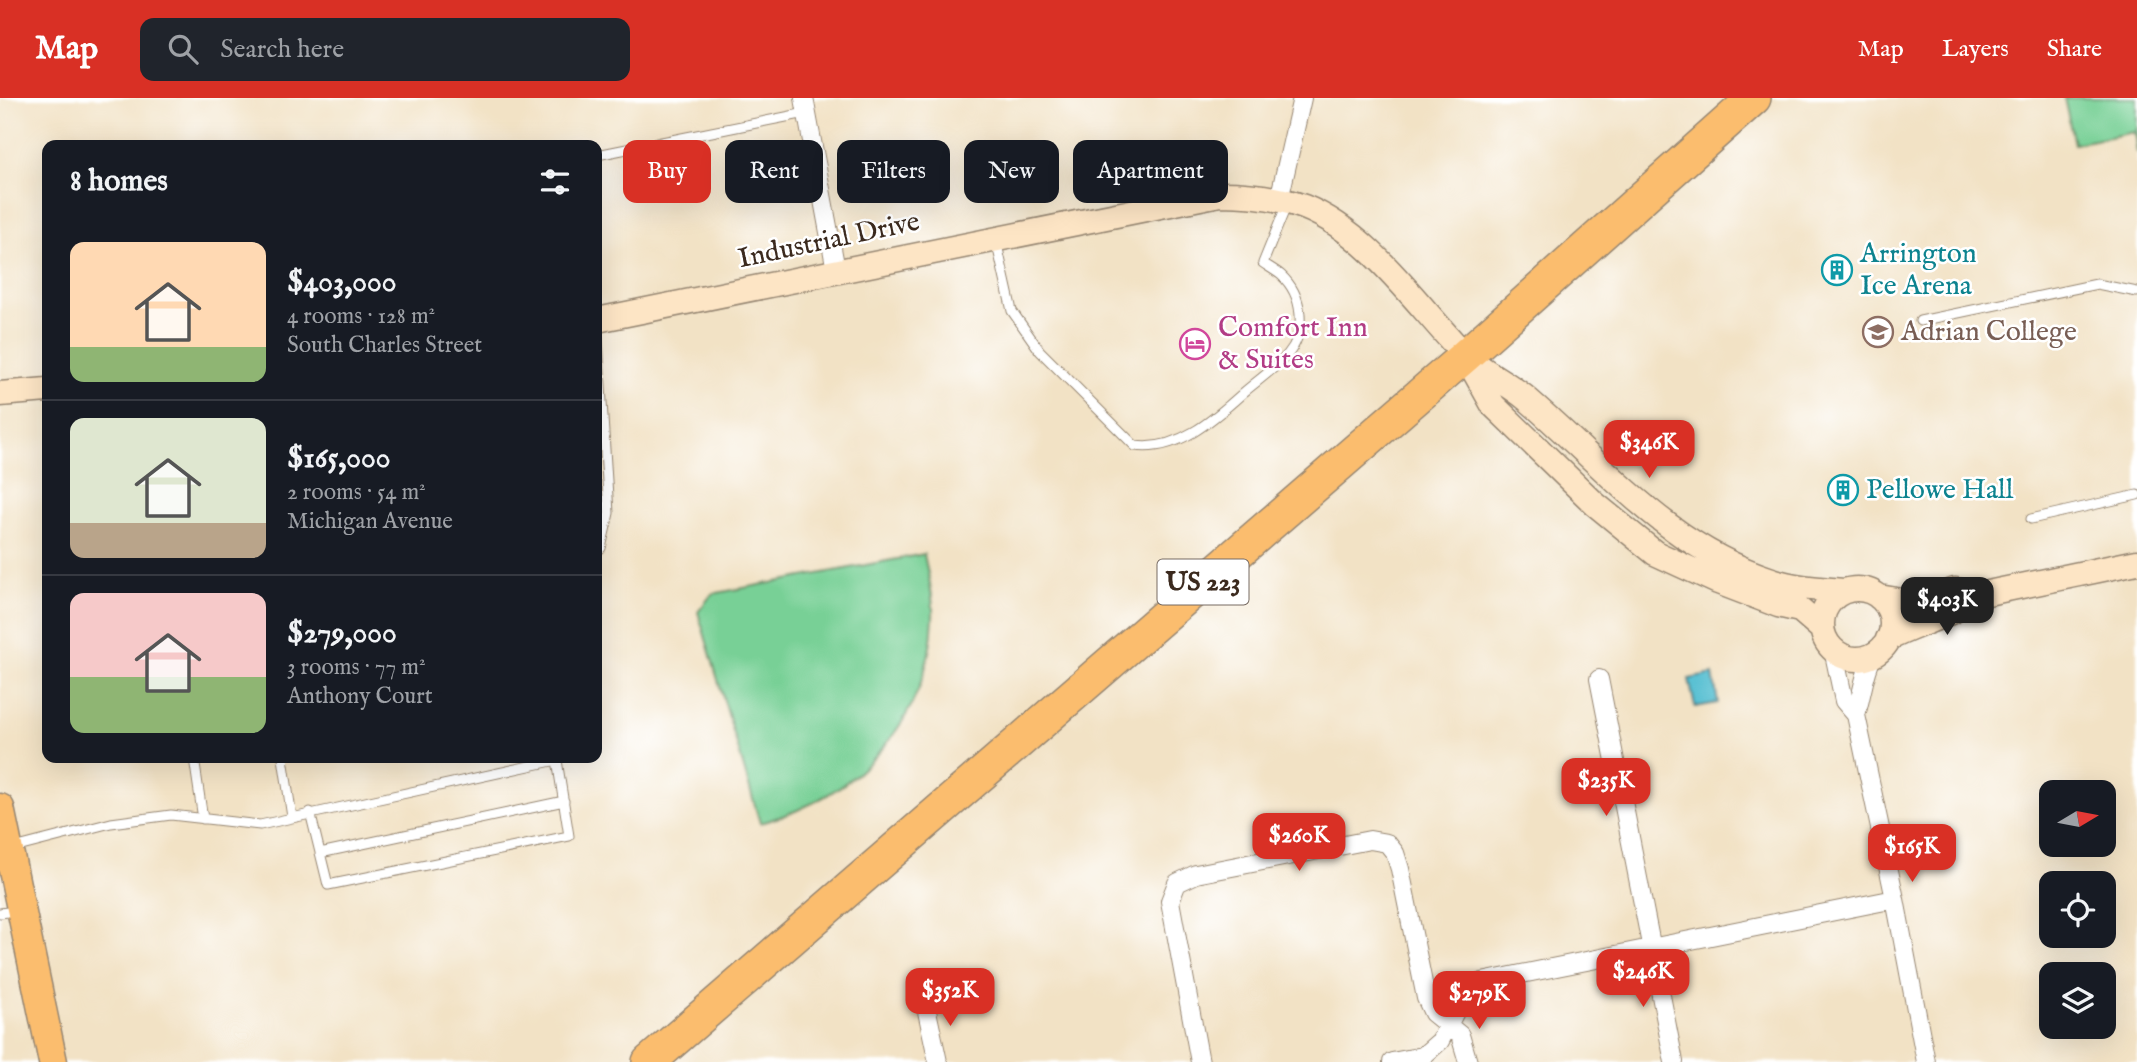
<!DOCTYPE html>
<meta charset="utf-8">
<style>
:root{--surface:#171b24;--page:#20242c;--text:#f1f3f6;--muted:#9ea1a6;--line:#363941;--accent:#d93025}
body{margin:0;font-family:"IM FELL English",serif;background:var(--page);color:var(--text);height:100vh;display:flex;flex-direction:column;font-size:26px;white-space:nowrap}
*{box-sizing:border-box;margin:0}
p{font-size:23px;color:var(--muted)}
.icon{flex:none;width:38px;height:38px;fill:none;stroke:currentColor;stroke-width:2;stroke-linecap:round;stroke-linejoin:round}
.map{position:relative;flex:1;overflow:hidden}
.details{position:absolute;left:42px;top:42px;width:560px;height:623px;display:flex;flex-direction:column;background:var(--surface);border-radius:14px;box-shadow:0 7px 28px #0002}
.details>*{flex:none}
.banner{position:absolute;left:623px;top:42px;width:665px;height:63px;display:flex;gap:14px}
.needle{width:46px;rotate:80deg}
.controls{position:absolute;left:2039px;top:682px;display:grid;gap:14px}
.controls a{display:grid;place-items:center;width:77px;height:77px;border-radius:14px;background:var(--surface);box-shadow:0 7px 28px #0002;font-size:35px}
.price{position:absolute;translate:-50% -60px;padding:0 16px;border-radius:14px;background:var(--accent);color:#fff;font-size:23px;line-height:46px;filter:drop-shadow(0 2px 4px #0008)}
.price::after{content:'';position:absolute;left:50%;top:42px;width:21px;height:16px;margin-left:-10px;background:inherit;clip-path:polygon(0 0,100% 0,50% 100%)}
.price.on{background:#222;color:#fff}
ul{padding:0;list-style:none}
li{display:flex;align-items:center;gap:21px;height:175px;padding:0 28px}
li+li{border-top:2px solid var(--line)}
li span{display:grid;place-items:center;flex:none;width:196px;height:140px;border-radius:14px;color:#555}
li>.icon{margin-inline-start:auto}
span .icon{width:84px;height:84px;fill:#fffc;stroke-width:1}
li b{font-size:30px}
h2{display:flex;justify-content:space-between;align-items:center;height:84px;padding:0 28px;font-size:30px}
.chip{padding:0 24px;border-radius:14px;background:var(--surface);box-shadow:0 7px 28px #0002;font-size:24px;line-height:63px}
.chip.on{background:var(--accent);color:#fff}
header{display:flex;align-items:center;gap:42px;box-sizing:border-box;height:98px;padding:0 35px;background:var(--accent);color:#fff}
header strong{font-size:33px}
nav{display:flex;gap:38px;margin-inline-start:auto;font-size:24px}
.search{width:490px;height:63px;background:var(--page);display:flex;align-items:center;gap:18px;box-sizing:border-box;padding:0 24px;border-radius:14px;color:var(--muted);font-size:26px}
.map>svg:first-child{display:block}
.green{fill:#78d096;stroke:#5a7d5a;stroke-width:2}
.water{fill:#56bfd2;stroke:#487478;stroke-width:2}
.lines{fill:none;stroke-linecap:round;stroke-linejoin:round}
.lane-casing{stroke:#968672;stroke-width:11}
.street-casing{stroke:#968672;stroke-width:20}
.secondary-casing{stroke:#968672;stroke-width:27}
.primary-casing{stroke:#968672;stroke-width:31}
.highway-casing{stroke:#968672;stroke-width:36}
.lane{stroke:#fff;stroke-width:9}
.street{stroke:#fff;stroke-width:18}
.secondary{stroke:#fde5c5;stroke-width:24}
.primary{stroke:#fbbd6e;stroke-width:28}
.highway{stroke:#fbbd6e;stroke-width:33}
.labels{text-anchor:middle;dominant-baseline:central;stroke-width:5;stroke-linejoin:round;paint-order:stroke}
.shield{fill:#fff;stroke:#766a62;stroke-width:2}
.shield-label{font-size:26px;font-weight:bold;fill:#3b2a1e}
.street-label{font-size:28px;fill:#3b2a1e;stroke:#fff}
.culture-label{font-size:28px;fill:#0d838f;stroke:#fff;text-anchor:start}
.hotel-label{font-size:28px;fill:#b23c85;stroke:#fff;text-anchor:start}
.education-label{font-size:28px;fill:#785e54;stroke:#fff;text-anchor:start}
</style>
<header>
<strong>Map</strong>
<div class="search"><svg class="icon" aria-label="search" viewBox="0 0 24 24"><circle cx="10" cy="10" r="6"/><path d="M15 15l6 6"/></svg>Search here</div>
<nav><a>Map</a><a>Layers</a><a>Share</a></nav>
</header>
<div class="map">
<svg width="2137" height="964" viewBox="0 0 2137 964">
<rect width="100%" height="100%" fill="#fff"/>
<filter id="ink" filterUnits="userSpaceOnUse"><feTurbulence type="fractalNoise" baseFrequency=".0143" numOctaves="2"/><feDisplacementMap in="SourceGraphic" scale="14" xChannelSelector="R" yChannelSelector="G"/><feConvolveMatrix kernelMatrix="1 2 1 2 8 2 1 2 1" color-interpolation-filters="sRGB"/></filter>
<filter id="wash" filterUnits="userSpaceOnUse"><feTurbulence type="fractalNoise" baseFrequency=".00686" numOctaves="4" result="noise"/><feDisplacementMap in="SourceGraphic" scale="28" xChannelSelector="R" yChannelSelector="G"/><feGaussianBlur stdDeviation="1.57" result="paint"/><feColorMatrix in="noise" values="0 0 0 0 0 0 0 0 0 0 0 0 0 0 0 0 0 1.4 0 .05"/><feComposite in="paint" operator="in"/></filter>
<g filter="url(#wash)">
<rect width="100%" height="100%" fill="#f2e2c5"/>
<path class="green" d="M2064,0H2137V55L2134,34L2074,46Z
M924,456C928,477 934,499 933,520C929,624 857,699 760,725L698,514L712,496Z"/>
<path class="water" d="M1713,576L1718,605L1695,609L1689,581Z"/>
</g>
<g filter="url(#ink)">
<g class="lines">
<g class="lane-casing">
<path id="lane" d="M597,57L806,15
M996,142L1012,213L1040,253L1135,348C1178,354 1214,321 1243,295C1258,282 1276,270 1288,256C1307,233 1303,197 1281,177C1276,173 1269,169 1263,165L1287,106
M1920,223L2097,186L2137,194
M2031,421L2137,397
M597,453L601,450L609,415L597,224
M194,660L203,721
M283,660L292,719
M14,750L111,725L171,717L260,727L557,662L569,738L328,787L310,714
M320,755L564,703
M0,815L16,813"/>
</g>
<g class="street-casing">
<path id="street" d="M804,0L836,172
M1279,102L1302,0
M1833,551L1844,603L1856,617L1895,801L1926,964
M1599,581L1674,964
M1856,617C1862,596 1864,576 1873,557
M925,904L938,964
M1200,964L1170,803L1177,785L1196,776L1370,742L1387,745L1395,755L1400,771L1426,900L1433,915L1460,937L1468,964
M1392,964L1423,958L1440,943L1460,904L1469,894L1482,884L1895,801"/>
</g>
<g class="secondary-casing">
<path id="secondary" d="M597,222L1220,96C1249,96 1277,99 1304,109C1368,134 1416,206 1463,255C1481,273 1507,284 1527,301C1607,370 1668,449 1772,482C1795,490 1821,491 1845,493
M1469,264L1493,307L1595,406L1655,455L1718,484L1778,507L1800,512L1822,531
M0,296L47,292
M1822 526a35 35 0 1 1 70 0a35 35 0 1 1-70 0Z
M1879,499L1908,504L1925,502L1955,492L1978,497L2137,464
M1888,541C1916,526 1955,517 1978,497"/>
</g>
<g class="primary-casing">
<path id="primary" d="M0,710L53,964"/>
</g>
<g class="highway-casing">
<path id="highway" d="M649,964L1466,257L1754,0"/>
</g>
<use href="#lane" class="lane"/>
<use href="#street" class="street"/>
<use href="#secondary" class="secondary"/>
<use href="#primary" class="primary"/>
<use href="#highway" class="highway"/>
</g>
</g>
<defs>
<g id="building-ring" transform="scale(1.575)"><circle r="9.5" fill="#fff" stroke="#0f9aa8" stroke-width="1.5"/><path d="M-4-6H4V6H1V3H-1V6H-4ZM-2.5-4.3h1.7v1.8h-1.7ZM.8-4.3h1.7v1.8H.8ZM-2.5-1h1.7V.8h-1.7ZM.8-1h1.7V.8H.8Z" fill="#0f9aa8"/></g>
<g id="university-ring" transform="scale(1.575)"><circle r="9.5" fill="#fff" stroke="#8d6e63" stroke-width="1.5"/><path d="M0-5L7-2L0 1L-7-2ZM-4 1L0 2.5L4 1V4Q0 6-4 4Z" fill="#8d6e63"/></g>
<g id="hotel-ring" transform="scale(1.575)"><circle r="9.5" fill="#fff" stroke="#d1479c" stroke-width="1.5"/><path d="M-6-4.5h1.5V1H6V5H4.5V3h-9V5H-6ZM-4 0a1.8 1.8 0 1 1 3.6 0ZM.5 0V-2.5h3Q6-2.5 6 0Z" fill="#d1479c"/></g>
</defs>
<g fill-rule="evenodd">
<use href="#building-ring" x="1837" y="172"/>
<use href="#university-ring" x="1878" y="234"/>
<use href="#hotel-ring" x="1195" y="246"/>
<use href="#building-ring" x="1843" y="392"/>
</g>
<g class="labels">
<rect class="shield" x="1157.5" y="461.5" width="91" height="45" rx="5"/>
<g class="shield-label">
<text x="1203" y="484">US 223</text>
</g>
<g class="street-label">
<text transform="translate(829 143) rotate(-12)">Industrial Drive</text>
</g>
<g class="culture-label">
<text x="1860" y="156">Arrington<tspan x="1860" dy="32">Ice Arena</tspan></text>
<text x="1866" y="392">Pellowe Hall</text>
</g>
<g class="hotel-label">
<text x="1218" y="230">Comfort Inn<tspan x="1218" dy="32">&amp; Suites</tspan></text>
</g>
<g class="education-label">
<text x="1901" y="234">Adrian College</text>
</g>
</g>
</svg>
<div class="controls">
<a><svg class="needle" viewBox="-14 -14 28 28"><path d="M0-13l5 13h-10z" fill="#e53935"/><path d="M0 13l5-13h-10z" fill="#9ea1a6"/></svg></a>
<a><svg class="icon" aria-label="locate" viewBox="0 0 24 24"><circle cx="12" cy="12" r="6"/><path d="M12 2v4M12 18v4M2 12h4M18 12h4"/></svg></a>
<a><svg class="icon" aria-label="layers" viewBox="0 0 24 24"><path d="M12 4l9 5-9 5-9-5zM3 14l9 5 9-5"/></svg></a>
</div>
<b class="price" style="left:1649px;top:382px">$346K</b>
<b class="price on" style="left:1947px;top:539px">$403K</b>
<b class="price" style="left:1606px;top:720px">$235K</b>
<b class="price" style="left:1299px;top:775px">$260K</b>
<b class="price" style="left:1912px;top:786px">$165K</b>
<b class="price" style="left:1643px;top:911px">$246K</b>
<b class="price" style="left:950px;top:930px">$352K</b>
<b class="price" style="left:1479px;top:933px">$279K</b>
<div class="banner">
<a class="chip on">Buy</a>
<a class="chip">Rent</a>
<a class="chip">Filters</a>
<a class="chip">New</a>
<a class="chip">Apartment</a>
</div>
<section class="details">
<h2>8 homes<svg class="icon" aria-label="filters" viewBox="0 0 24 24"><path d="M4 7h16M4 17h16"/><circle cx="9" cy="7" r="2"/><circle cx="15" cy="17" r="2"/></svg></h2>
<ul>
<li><span style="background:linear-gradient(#ffd9b3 75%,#8fb573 0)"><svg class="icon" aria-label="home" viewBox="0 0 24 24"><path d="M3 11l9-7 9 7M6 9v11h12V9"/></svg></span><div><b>$403,000</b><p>4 rooms · 128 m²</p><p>South Charles Street</p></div></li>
<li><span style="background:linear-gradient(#dfe7d0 75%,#b9a48a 0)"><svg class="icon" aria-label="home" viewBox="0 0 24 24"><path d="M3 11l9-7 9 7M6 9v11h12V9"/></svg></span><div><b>$165,000</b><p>2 rooms · 54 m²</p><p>Michigan Avenue</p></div></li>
<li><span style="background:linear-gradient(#f6c9c9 60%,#8fb573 0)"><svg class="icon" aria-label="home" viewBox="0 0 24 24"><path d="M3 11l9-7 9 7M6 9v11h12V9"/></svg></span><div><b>$279,000</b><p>3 rooms · 77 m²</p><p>Anthony Court</p></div></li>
</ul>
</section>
</div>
